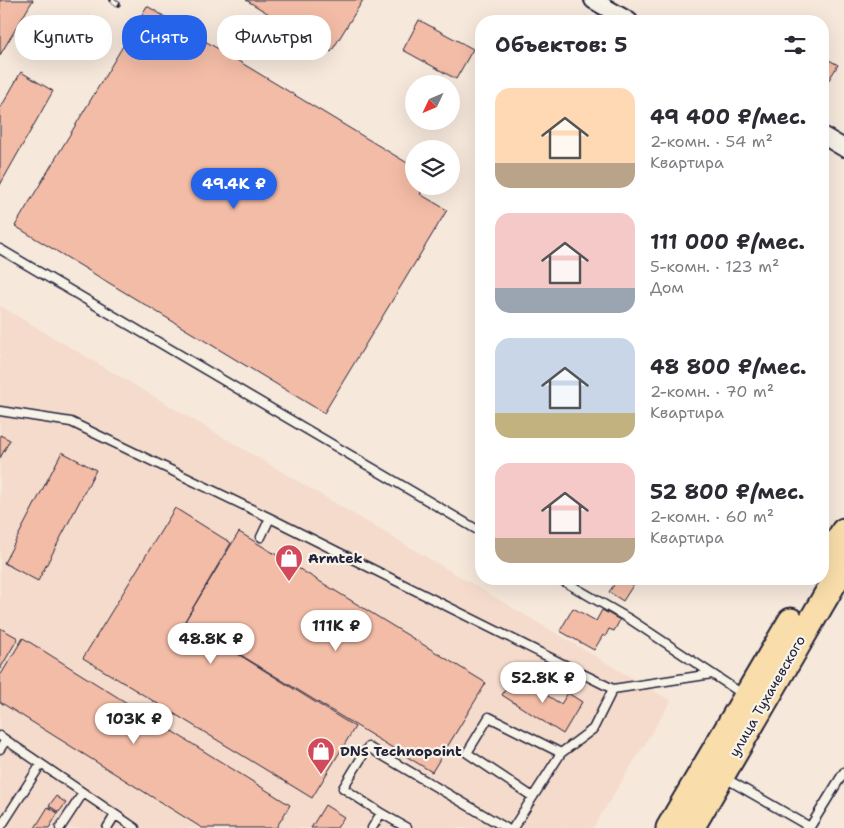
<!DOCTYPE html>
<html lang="ru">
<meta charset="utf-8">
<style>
:root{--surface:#fff;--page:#f7f7f7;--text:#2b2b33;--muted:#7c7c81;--accent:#2563eb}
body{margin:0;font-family:"Shantell Sans",sans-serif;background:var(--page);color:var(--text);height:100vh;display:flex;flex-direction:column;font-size:19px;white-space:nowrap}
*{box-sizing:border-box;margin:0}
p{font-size:16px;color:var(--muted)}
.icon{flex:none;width:28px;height:28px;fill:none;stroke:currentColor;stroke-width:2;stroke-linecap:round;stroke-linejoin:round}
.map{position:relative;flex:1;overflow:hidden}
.details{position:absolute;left:475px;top:15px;width:354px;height:570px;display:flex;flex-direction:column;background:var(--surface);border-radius:20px;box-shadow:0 5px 20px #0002}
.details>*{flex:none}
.banner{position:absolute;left:15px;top:15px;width:385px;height:45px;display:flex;gap:10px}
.needle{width:32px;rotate:226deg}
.controls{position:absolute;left:405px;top:75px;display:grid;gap:10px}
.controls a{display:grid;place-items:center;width:55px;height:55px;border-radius:50%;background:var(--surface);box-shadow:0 5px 20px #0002;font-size:25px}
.price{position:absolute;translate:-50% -42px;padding:0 11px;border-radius:18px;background:#fff;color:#222;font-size:16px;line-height:32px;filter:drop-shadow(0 1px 2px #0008)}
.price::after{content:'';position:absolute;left:50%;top:30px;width:15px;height:11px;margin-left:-8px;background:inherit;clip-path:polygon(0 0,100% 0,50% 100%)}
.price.selected{background:var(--accent);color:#fff}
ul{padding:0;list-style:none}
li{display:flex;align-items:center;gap:15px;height:125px;padding:0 20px}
li span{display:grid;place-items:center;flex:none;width:140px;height:100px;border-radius:15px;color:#555}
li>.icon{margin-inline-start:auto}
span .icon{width:60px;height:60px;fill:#fffc;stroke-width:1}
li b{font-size:21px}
h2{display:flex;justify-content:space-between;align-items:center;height:60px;padding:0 20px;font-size:21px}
.tag{padding:0 18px;border-radius:20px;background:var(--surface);box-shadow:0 5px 20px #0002;font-size:18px;line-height:45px}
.tag.selected{background:var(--accent);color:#fff}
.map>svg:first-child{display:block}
.built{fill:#f5dbcb}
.building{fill:#f3bca6;stroke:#22223b}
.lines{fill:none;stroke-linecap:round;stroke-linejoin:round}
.lane-casing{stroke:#22223b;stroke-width:11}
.street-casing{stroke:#22223b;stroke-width:20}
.primary-casing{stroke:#22223b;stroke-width:29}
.lane{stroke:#f7f3e8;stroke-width:8}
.street{stroke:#f7f3e8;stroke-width:16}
.primary{stroke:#f9deab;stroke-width:25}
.rail-casing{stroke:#22223b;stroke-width:5.5}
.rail{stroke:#f7f3e8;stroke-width:4;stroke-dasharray:11;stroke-linecap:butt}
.labels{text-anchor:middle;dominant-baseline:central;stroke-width:4.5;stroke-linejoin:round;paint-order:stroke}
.poi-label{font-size:14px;font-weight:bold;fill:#22223b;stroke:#f7f3e8;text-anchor:start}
.street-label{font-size:14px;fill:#22223b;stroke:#f7f3e8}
</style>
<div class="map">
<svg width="844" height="828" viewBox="0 0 844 828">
<rect width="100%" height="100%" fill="#f6e8db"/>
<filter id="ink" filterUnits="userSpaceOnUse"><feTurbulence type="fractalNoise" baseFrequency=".02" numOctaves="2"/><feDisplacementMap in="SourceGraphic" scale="10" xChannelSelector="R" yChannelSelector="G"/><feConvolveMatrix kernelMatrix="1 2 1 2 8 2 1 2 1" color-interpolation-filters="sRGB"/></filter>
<g filter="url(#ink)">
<path class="built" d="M0,306L671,701L593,828H0Z"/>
<path class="building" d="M0,0H33L0,55Z
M246,0H363L331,52Z
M147,6L414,167V186H425L420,194L447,210L324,413L15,226Z
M419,20L473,49L456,79L403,50Z
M822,56L838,65L822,91Z
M21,72L53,91L0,185V109Z
M0,435L10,440L0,458Z
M62,452L96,470L38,581L4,563Z
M175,508L231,543L185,621L355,727L312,798L83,658Z
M239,532L486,683L432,772L185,621Z
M618,579H637L623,601L609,592Z
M573,608L596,621L602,610L620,620L614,631L609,629L605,637L603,635L594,650L560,631Z
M0,628L18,638L0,669Z
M23,638L290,805L276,828H202L0,702V676Z
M514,675L561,704L568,693L582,702L563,734L502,695Z
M56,796L66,803L59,812L49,806Z
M325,805L344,817L337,828H311Z
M48,807L58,813L49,828H35Z"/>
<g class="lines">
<g class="lane-casing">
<path id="lane" d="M0,249L481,532
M0,411L71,422L270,518L613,689L712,674
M261,537L270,518
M560,579L631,620L744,695
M0,736L135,828
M0,749L6,740
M725,778L810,827L844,772
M533,797L467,753L489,717L561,753
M381,813L407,828
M0,828L41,764
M60,828L83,793
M107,828L115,815
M372,828L381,813L343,788L368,747L506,828
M513,828L561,753L593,729L613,689"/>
</g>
<g class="street-casing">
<path id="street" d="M593,0L629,21
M822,135L844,148"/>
</g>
<g class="primary-casing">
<path id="primary" d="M822,568L844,531
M669,828L791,621
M691,828L844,565"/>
</g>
<use href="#lane" class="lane"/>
<use href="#street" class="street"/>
<use href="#primary" class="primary"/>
<g class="rail-casing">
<path id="rail" d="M112,0L118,4"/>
</g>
<use href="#rail" class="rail"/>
</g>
</g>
<defs>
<g id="shop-pin" transform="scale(1.4375)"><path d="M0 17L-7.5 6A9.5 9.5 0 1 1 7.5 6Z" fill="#d1495b" stroke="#f7f3e8"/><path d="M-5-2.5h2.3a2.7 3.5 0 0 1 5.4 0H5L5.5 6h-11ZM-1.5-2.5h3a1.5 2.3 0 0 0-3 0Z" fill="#fff"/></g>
</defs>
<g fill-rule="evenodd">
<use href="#shop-pin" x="289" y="558"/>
<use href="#shop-pin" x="321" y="751"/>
</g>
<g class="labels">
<g class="poi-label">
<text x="308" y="558">Armtek</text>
<text x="340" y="751">DNS Technopoint</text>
</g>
<g class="street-label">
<text transform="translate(767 696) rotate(-60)">улица Тухачевского</text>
</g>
</g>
</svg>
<div class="controls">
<a><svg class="needle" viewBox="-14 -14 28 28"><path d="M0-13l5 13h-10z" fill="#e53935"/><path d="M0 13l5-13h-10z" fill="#7c7c81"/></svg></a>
<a><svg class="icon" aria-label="layers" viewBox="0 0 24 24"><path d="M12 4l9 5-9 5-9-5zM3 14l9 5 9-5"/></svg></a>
</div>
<b class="price selected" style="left:234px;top:210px">49.4K ₽</b>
<b class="price" style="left:336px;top:652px">111K ₽</b>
<b class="price" style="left:211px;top:665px">48.8K ₽</b>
<b class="price" style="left:543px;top:704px">52.8K ₽</b>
<b class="price" style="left:134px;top:745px">103K ₽</b>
<div class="banner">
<a class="tag">Купить</a>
<a class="tag selected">Снять</a>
<a class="tag">Фильтры</a>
</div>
<section class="details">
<h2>Объектов: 5<svg class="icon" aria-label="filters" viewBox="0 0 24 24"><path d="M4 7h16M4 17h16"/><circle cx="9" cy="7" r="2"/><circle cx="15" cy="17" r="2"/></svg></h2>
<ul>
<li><span style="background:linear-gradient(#ffd9b3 75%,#b9a48a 0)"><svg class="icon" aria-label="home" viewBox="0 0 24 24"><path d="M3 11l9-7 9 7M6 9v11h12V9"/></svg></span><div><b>49 400 ₽/мес.</b><p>2-комн. · 54 m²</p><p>Квартира</p></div></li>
<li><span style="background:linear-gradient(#f6c9c9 75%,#9aa5b1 0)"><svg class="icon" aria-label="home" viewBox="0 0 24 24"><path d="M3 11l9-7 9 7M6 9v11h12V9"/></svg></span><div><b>111 000 ₽/мес.</b><p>5-комн. · 123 m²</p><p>Дом</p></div></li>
<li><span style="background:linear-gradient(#c9d6e8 75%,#c2b280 0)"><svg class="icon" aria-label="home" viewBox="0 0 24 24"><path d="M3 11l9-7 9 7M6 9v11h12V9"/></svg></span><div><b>48 800 ₽/мес.</b><p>2-комн. · 70 m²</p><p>Квартира</p></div></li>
<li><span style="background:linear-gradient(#f6c9c9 75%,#b9a48a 0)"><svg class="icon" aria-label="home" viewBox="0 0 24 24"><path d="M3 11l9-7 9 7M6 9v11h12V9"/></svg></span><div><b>52 800 ₽/мес.</b><p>2-комн. · 60 m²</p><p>Квартира</p></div></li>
</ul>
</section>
</div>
